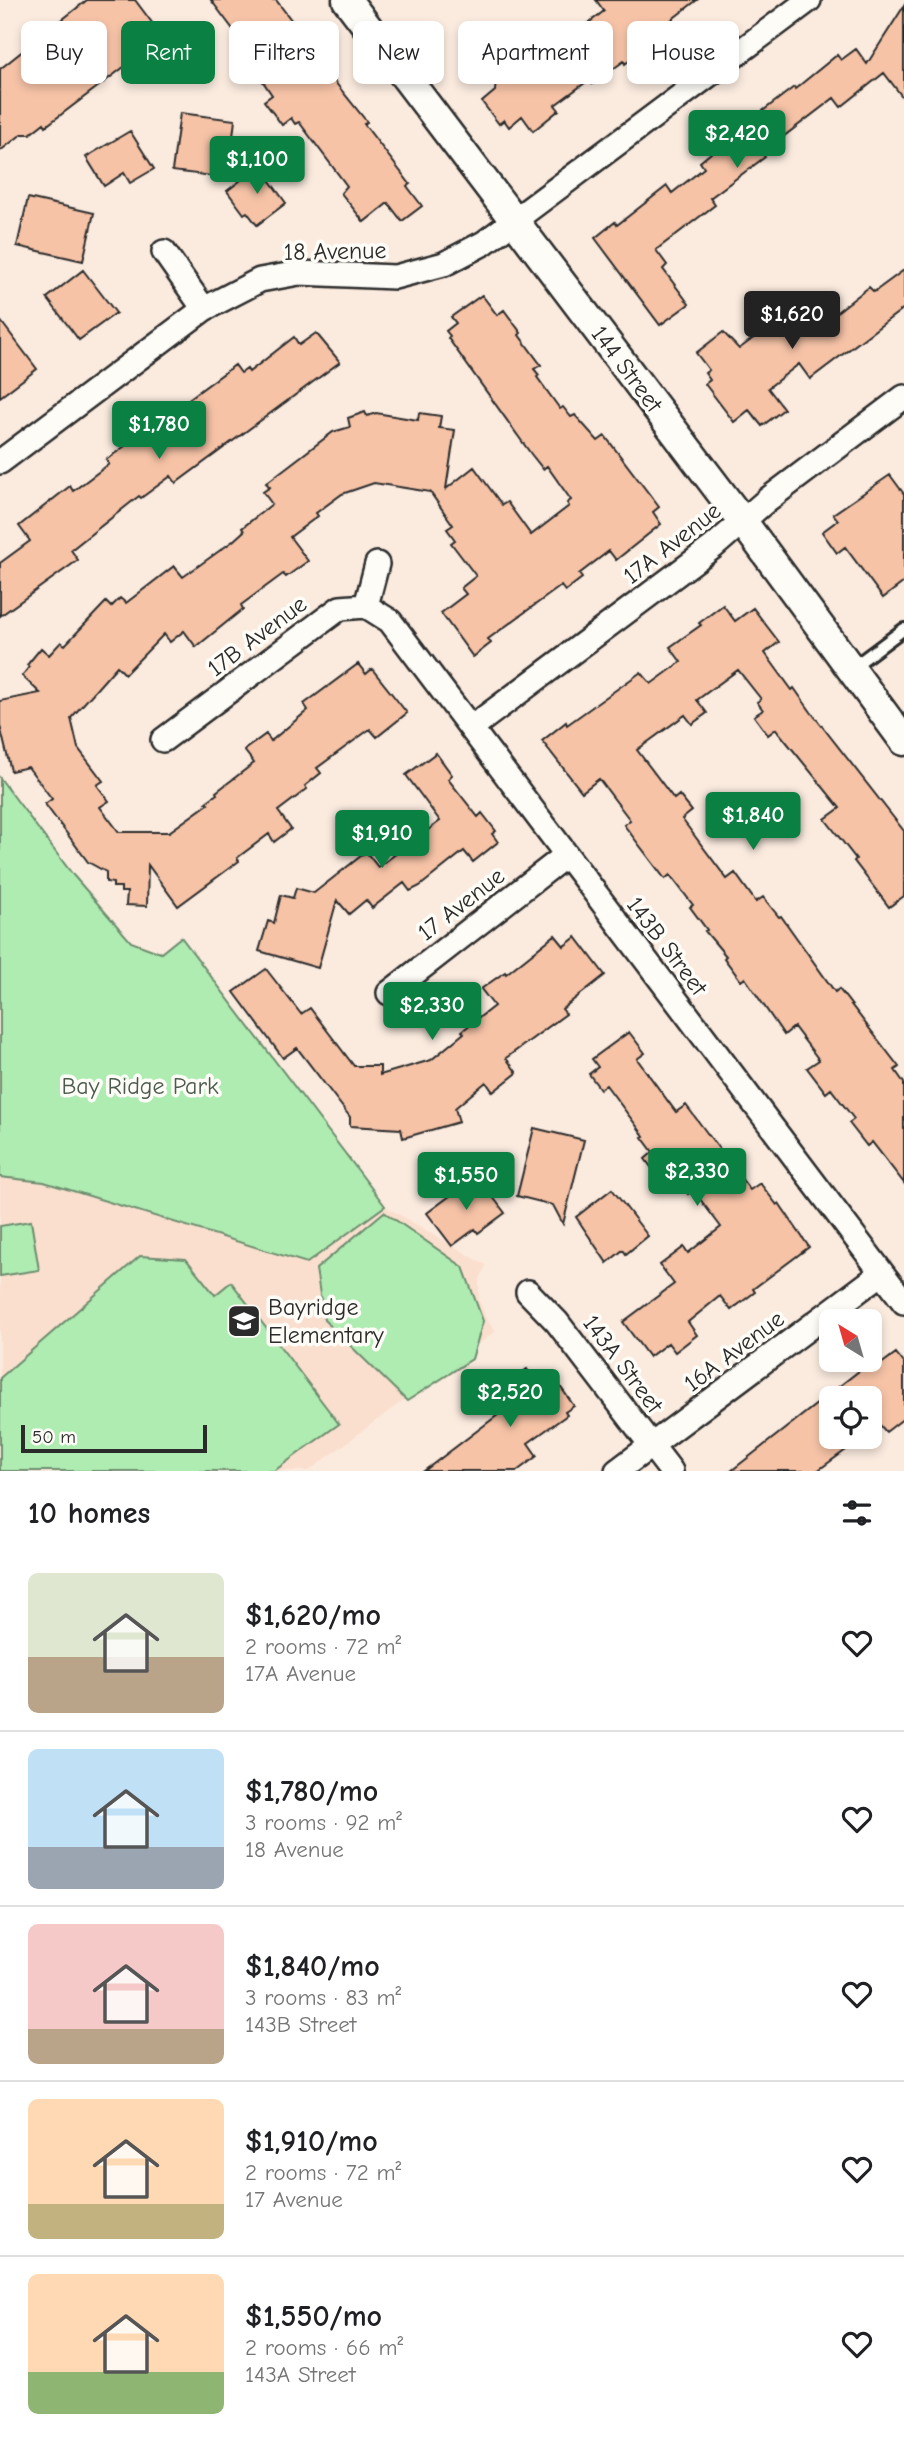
<!DOCTYPE html>
<meta charset="utf-8">
<style>
:root{--surface:#fff;--page:#f2f2f2;--text:#202124;--muted:#757577;--line:#e0e0e0;--accent:#0b8043}
body{margin:0;font-family:"Comic Neue",sans-serif;background:var(--page);color:var(--text);height:100vh;display:flex;flex-direction:column;font-size:26px;white-space:nowrap}
*{box-sizing:border-box;margin:0}
p{font-size:23px;color:var(--muted)}
.icon{flex:none;width:38px;height:38px;fill:none;stroke:currentColor;stroke-width:2;stroke-linecap:round;stroke-linejoin:round}
.map{position:relative;height:1471px;overflow:hidden}
.drawer{display:flex;flex-direction:column;background:var(--surface);flex:1}
.drawer>*{flex:none}
.hud{position:absolute;left:21px;top:21px;width:863px;height:63px;display:flex;gap:14px}
.needle{width:46px;rotate:323deg}
.fabs{position:absolute;left:819px;top:1309px;display:grid;gap:14px}
.fabs a{display:grid;place-items:center;width:63px;height:63px;border-radius:10px;background:var(--surface);box-shadow:0 4px 10px #0003;font-size:35px}
.scale{position:absolute;left:21px;bottom:18px;width:186px;box-sizing:border-box;padding-left:7px;border:4px solid #2b2b2b;border-top:0;font-size:19px;line-height:24px;white-space:nowrap;color:#2b2b2b;-webkit-text-stroke:5px #fdfcf7;paint-order:stroke}
.price{position:absolute;translate:-50% -60px;padding:0 16px;border-radius:7px;background:var(--accent);color:#fff;font-size:23px;line-height:46px;filter:drop-shadow(0 2px 4px #0008)}
.price::after{content:'';position:absolute;left:50%;top:42px;width:21px;height:16px;margin-left:-10px;background:inherit;clip-path:polygon(0 0,100% 0,50% 100%)}
.price.active{background:#222;color:#fff}
ul{padding:0;list-style:none}
li{display:flex;align-items:center;gap:21px;height:175px;padding:0 28px}
li+li{border-top:2px solid var(--line)}
li span{display:grid;place-items:center;flex:none;width:196px;height:140px;border-radius:10px;color:#555}
li>.icon{margin-inline-start:auto}
span .icon{width:84px;height:84px;fill:#fffc;stroke-width:1}
li b{font-size:30px}
h2{display:flex;justify-content:space-between;align-items:center;height:84px;padding:0 28px;font-size:30px}
.chip{padding:0 24px;border-radius:10px;background:var(--surface);box-shadow:0 4px 10px #0003;font-size:24px;line-height:63px}
.chip.active{background:var(--accent);color:#fff}
.map>svg:first-child{display:block}
.built{fill:#fadfce}
.green{fill:#afecb2;stroke:#6d8c6e;stroke-width:2}
.building{fill:#f6c3a7;stroke:#2b2b2b;stroke-width:2}
.lines{fill:none;stroke-linecap:round;stroke-linejoin:round}
.service-casing{stroke:#2b2b2b;stroke-width:16}
.minor-casing{stroke:#2b2b2b;stroke-width:28}
.tertiary-casing{stroke:#2b2b2b;stroke-width:33}
.service{stroke:#fdfcf7;stroke-width:10}
.minor{stroke:#fdfcf7;stroke-width:23}
.tertiary{stroke:#fdfcf7;stroke-width:28}
.labels{text-anchor:middle;dominant-baseline:central;stroke-width:7;stroke-linejoin:round;paint-order:stroke}
.street-label{font-size:24px;fill:#2b2b2b;stroke:#fdfcf7}
.park-label{font-size:24px;fill:#4c5b4d;stroke:#fdfcf7}
.poi-label{font-size:24px;fill:#2b2b2b;stroke:#fdfcf7;text-anchor:start}
</style>
<div class="map">
<svg width="904" height="1471" viewBox="0 0 904 1471">
<rect width="100%" height="100%" fill="#fbebdf"/>
<filter id="ink" filterUnits="userSpaceOnUse"><feTurbulence type="fractalNoise" baseFrequency=".0143" numOctaves="2"/><feDisplacementMap in="SourceGraphic" scale="14" xChannelSelector="R" yChannelSelector="G"/><feConvolveMatrix kernelMatrix="1 2 1 2 8 2 1 2 1" color-interpolation-filters="sRGB"/></filter>
<g filter="url(#ink)">
<path class="built" d="M0,1168L307,1263L385,1206L486,1265L479,1282V1300L486,1318L496,1331L309,1471H0Z"/>
<path class="green" d="M0,778L73,875L131,942L161,953L181,937L385,1206L307,1263L44,1182L0,1177Z
M384,1212L463,1267L483,1321L472,1359L407,1401L324,1320L316,1269Z
M31,1221L39,1270L0,1276V1226Z
M140,1256L186,1259L215,1295L231,1282L339,1424L274,1471H0V1378Z"/>
<path class="building" d="M87,0H135L162,36L148,46L149,48L46,126L44,123L30,134H22L0,151V69Z
M211,0H276L333,75L331,77L367,122L364,124L410,184L407,186L422,206L402,221L388,203L364,222L341,193L347,186L299,122L295,124L291,118L282,125L264,101L272,95L237,43L241,40Z
M596,0H697L644,41L648,47L625,64L624,61L592,84L589,80L555,105L559,110L533,131L522,116L509,127L504,120L499,124L482,102L495,91L496,78L504,72L515,74L571,30L574,34L604,11Z
M904,6V99L884,73L841,107L834,98L762,153L765,157L710,198L715,205L656,250L667,265L663,269L689,304L660,325L595,238L615,222L617,225L667,186L672,193L704,168L700,162L751,120L794,87L795,89L837,55L841,60L856,49L867,64Z
M180,113L235,120L228,178L172,171Z
M130,131L154,169L130,183L124,173L104,186L86,157Z
M259,166L286,203L257,225L247,212L244,214L227,191Z
M28,198L94,213L83,261L17,246Z
M83,270L116,313L79,340L47,298Z
M904,270V308L810,379L799,364L768,388L784,409L762,426L749,410L734,422L705,384L710,380L705,373L709,370L696,353L723,332L739,349L793,308L811,332L869,287L874,292Z
M482,295L497,315L504,310L521,333L519,335L541,365L534,369L539,375L537,377L560,409L563,407L571,417L575,415L598,441L605,436L659,507L653,512L661,524L616,560L609,551L579,574L582,578L565,591L561,586L488,639L491,643L473,657L441,613L466,594L461,588L476,576L451,543L455,540L447,529L453,525L430,492L374,483L342,494L316,513L318,516L290,537L308,561L286,577L283,574L241,605L243,609L196,647L184,631L170,642L164,634L125,674L117,666L71,718L78,748L103,781L97,785L109,801L100,807L119,832H169L208,804L206,802L217,794L216,792L254,763L244,750L266,734L271,741L308,710L304,704L358,664L366,674L372,669L407,713L377,737L370,729L317,768L321,773L305,786L307,789L278,811L291,829L274,842L269,834L237,858L239,861L178,906L148,865L147,906L126,905L127,892H121V887H113V883L106,882V872L88,862L45,804L52,799L28,767L11,771L0,726V701L40,693L22,676L29,667L27,665L41,648L49,655L61,642L65,645L106,602L111,607L120,598L126,603L174,566L183,577L233,541L244,531L242,528L272,504L263,492L270,487L266,483L333,432L350,427L348,418L365,412L367,416L376,413L418,420L419,413L441,416L439,428L455,430L446,489L474,467L502,505L507,502L531,535L569,506L567,503L571,500L547,466L543,469L531,454L448,338L450,336L446,331L456,323L451,317Z
M0,320L37,369L0,397Z
M316,333L340,362L176,483L171,476L141,498L139,496L71,550L78,560L0,616V563L30,541L19,526L70,486L73,491L109,464L106,460L235,365L241,373L247,369L249,372L294,337L299,345Z
M890,475L904,494V582L883,598L845,547L837,553L822,532L838,520L833,514Z
M723,605L735,621L753,608L779,642L765,653L792,690L794,688L811,712L904,831V896L889,907L854,861L856,859L825,819L840,808L776,729L768,735L754,716L763,710L757,702L761,699L738,670L697,700L707,713L692,724L685,715L637,750L674,799L679,795L692,811L682,819L727,879L735,873L756,902L763,897L779,917L781,916L835,992L839,989L899,1067L895,1070L904,1083V1183L872,1142L867,1146L849,1123L854,1119L831,1089L826,1093L807,1068L819,1060L794,1027L784,1035L745,978L741,981L724,958L726,956L705,931L707,930L690,907L693,905L670,875L665,879L624,825L630,820L599,779L582,792L542,741L566,722L567,725L641,672L651,684L681,662L670,647L701,625L699,623Z
M436,753L452,775L448,779L478,817L482,813L496,831L492,834L498,842L473,862L464,851L420,886L410,891L404,883L372,908L366,900L349,914L337,900L318,968L259,951L268,921L274,923L281,895L293,898L296,888L314,893L366,852L378,867L440,821L406,775Z
M555,935L564,946L576,937L605,975L562,1009L566,1014L506,1058L517,1073L493,1092L486,1082L455,1108L459,1122L403,1138L401,1129L350,1126V1117L297,1048L283,1058L234,992L266,969L301,1014L310,1008L354,1066H380V1075L431,1060L464,1033L462,1031L494,1006L481,989L505,972L506,974Z
M629,1032L645,1053L637,1059L676,1112L686,1105L750,1190L760,1183L777,1205L779,1203L809,1247L753,1289L755,1292L731,1310L720,1296L688,1322L697,1335L675,1352L668,1343L649,1357L623,1322L674,1284L660,1265L684,1247L688,1253L721,1227L693,1190L688,1194L670,1171L660,1179L645,1159L653,1152L642,1137L644,1136L606,1085L600,1089L589,1074L598,1067L592,1059Z
M534,1128L584,1140L563,1224L553,1205L517,1196Z
M477,1176L505,1213L478,1233L475,1229L452,1246L427,1213Z
M612,1189L648,1236L626,1254L623,1250L607,1263L576,1217Z
M896,1353L904,1363V1418L886,1432L880,1425L870,1432V1398H831V1437H864L817,1471H731L868,1364L873,1370Z
M527,1369L538,1385L552,1375L574,1406L565,1412L567,1415L528,1443L537,1456L517,1471H424L511,1405L500,1389Z"/>
<g class="lines">
<g class="service-casing">
<path id="service" d="M853,667L904,629"/>
</g>
<g class="minor-casing">
<path id="minor" d="M164,252L204,309
M0,462L204,309L260,280L299,273L395,277L444,264L484,243L809,0
M366,606L377,564
M471,728L713,547L767,500L904,397
M163,740L340,608L366,606L390,621L904,1302
M389,993L565,856
M528,1292L557,1322L671,1471
M617,1471L882,1273"/>
</g>
<g class="tertiary-casing">
<path id="tertiary" d="M347,0L743,522L904,741"/>
</g>
<use href="#service" class="service"/>
<use href="#minor" class="minor"/>
<use href="#tertiary" class="tertiary"/>
</g>
</g>
<defs>
<g id="school-square" transform="scale(1.75)"><rect x="-9" y="-9" width="18" height="18" rx="4" fill="#2b2b2b" stroke="#fdfcf7"/><path d="M0-5L7-2L0 1L-7-2ZM-4 1L0 2.5L4 1V4Q0 6-4 4Z" fill="#fff"/></g>
</defs>
<g fill-rule="evenodd">
<use href="#school-square" x="244" y="1321"/>
</g>
<g class="labels">
<g class="street-label">
<text transform="translate(335 251) rotate(-1)">18 Avenue</text>
<text transform="translate(627 369) rotate(53)">144 Street</text>
<text transform="translate(672 543) rotate(-38)">17A Avenue</text>
<text transform="translate(257 636) rotate(-37)">17B Avenue</text>
<text transform="translate(461 904) rotate(-38)">17 Avenue</text>
<text transform="translate(667 946) rotate(53)">143B Street</text>
<text transform="translate(734 1351) rotate(-37)">16A Avenue</text>
<text transform="translate(623 1364) rotate(53)">143A Street</text>
</g>
<g class="park-label">
<text x="140" y="1086">Bay Ridge Park</text>
</g>
<g class="poi-label">
<text x="268" y="1307">Bayridge<tspan x="268" dy="28">Elementary</tspan></text>
</g>
</g>
</svg>
<div class="fabs">
<a><svg class="needle" viewBox="-14 -14 28 28"><path d="M0-13l5 13h-10z" fill="#e53935"/><path d="M0 13l5-13h-10z" fill="#757577"/></svg></a>
<a><svg class="icon" aria-label="locate" viewBox="0 0 24 24"><circle cx="12" cy="12" r="6"/><path d="M12 2v4M12 18v4M2 12h4M18 12h4"/></svg></a>
</div>
<div class="scale">50 m</div>
<b class="price" style="left:737px;top:170px">$2,420</b>
<b class="price" style="left:257px;top:196px">$1,100</b>
<b class="price active" style="left:792px;top:351px">$1,620</b>
<b class="price" style="left:159px;top:461px">$1,780</b>
<b class="price" style="left:753px;top:852px">$1,840</b>
<b class="price" style="left:382px;top:870px">$1,910</b>
<b class="price" style="left:432px;top:1042px">$2,330</b>
<b class="price" style="left:697px;top:1208px">$2,330</b>
<b class="price" style="left:466px;top:1212px">$1,550</b>
<b class="price" style="left:510px;top:1429px">$2,520</b>
<div class="hud">
<a class="chip">Buy</a>
<a class="chip active">Rent</a>
<a class="chip">Filters</a>
<a class="chip">New</a>
<a class="chip">Apartment</a>
<a class="chip">House</a>
</div>
</div>
<section class="drawer">
<h2>10 homes<svg class="icon" aria-label="filters" viewBox="0 0 24 24"><path d="M4 7h16M4 17h16"/><circle cx="9" cy="7" r="2"/><circle cx="15" cy="17" r="2"/></svg></h2>
<ul>
<li><span style="background:linear-gradient(#dfe7d0 60%,#b9a48a 0)"><svg class="icon" aria-label="home" viewBox="0 0 24 24"><path d="M3 11l9-7 9 7M6 9v11h12V9"/></svg></span><div><b>$1,620/mo</b><p>2 rooms · 72 m²</p><p>17A Avenue</p></div><svg class="icon" aria-label="heart" viewBox="0 0 24 24"><path d="M12 20l-8-8c-3-5 5-10 8-4 3-6 11-1 8 4z"/></svg></li>
<li><span style="background:linear-gradient(#bfe0f5 70%,#9aa5b1 0)"><svg class="icon" aria-label="home" viewBox="0 0 24 24"><path d="M3 11l9-7 9 7M6 9v11h12V9"/></svg></span><div><b>$1,780/mo</b><p>3 rooms · 92 m²</p><p>18 Avenue</p></div><svg class="icon" aria-label="heart" viewBox="0 0 24 24"><path d="M12 20l-8-8c-3-5 5-10 8-4 3-6 11-1 8 4z"/></svg></li>
<li><span style="background:linear-gradient(#f6c9c9 75%,#b9a48a 0)"><svg class="icon" aria-label="home" viewBox="0 0 24 24"><path d="M3 11l9-7 9 7M6 9v11h12V9"/></svg></span><div><b>$1,840/mo</b><p>3 rooms · 83 m²</p><p>143B Street</p></div><svg class="icon" aria-label="heart" viewBox="0 0 24 24"><path d="M12 20l-8-8c-3-5 5-10 8-4 3-6 11-1 8 4z"/></svg></li>
<li><span style="background:linear-gradient(#ffd9b3 75%,#c2b280 0)"><svg class="icon" aria-label="home" viewBox="0 0 24 24"><path d="M3 11l9-7 9 7M6 9v11h12V9"/></svg></span><div><b>$1,910/mo</b><p>2 rooms · 72 m²</p><p>17 Avenue</p></div><svg class="icon" aria-label="heart" viewBox="0 0 24 24"><path d="M12 20l-8-8c-3-5 5-10 8-4 3-6 11-1 8 4z"/></svg></li>
<li><span style="background:linear-gradient(#ffd9b3 70%,#8fb573 0)"><svg class="icon" aria-label="home" viewBox="0 0 24 24"><path d="M3 11l9-7 9 7M6 9v11h12V9"/></svg></span><div><b>$1,550/mo</b><p>2 rooms · 66 m²</p><p>143A Street</p></div><svg class="icon" aria-label="heart" viewBox="0 0 24 24"><path d="M12 20l-8-8c-3-5 5-10 8-4 3-6 11-1 8 4z"/></svg></li>
</ul>
</section>
